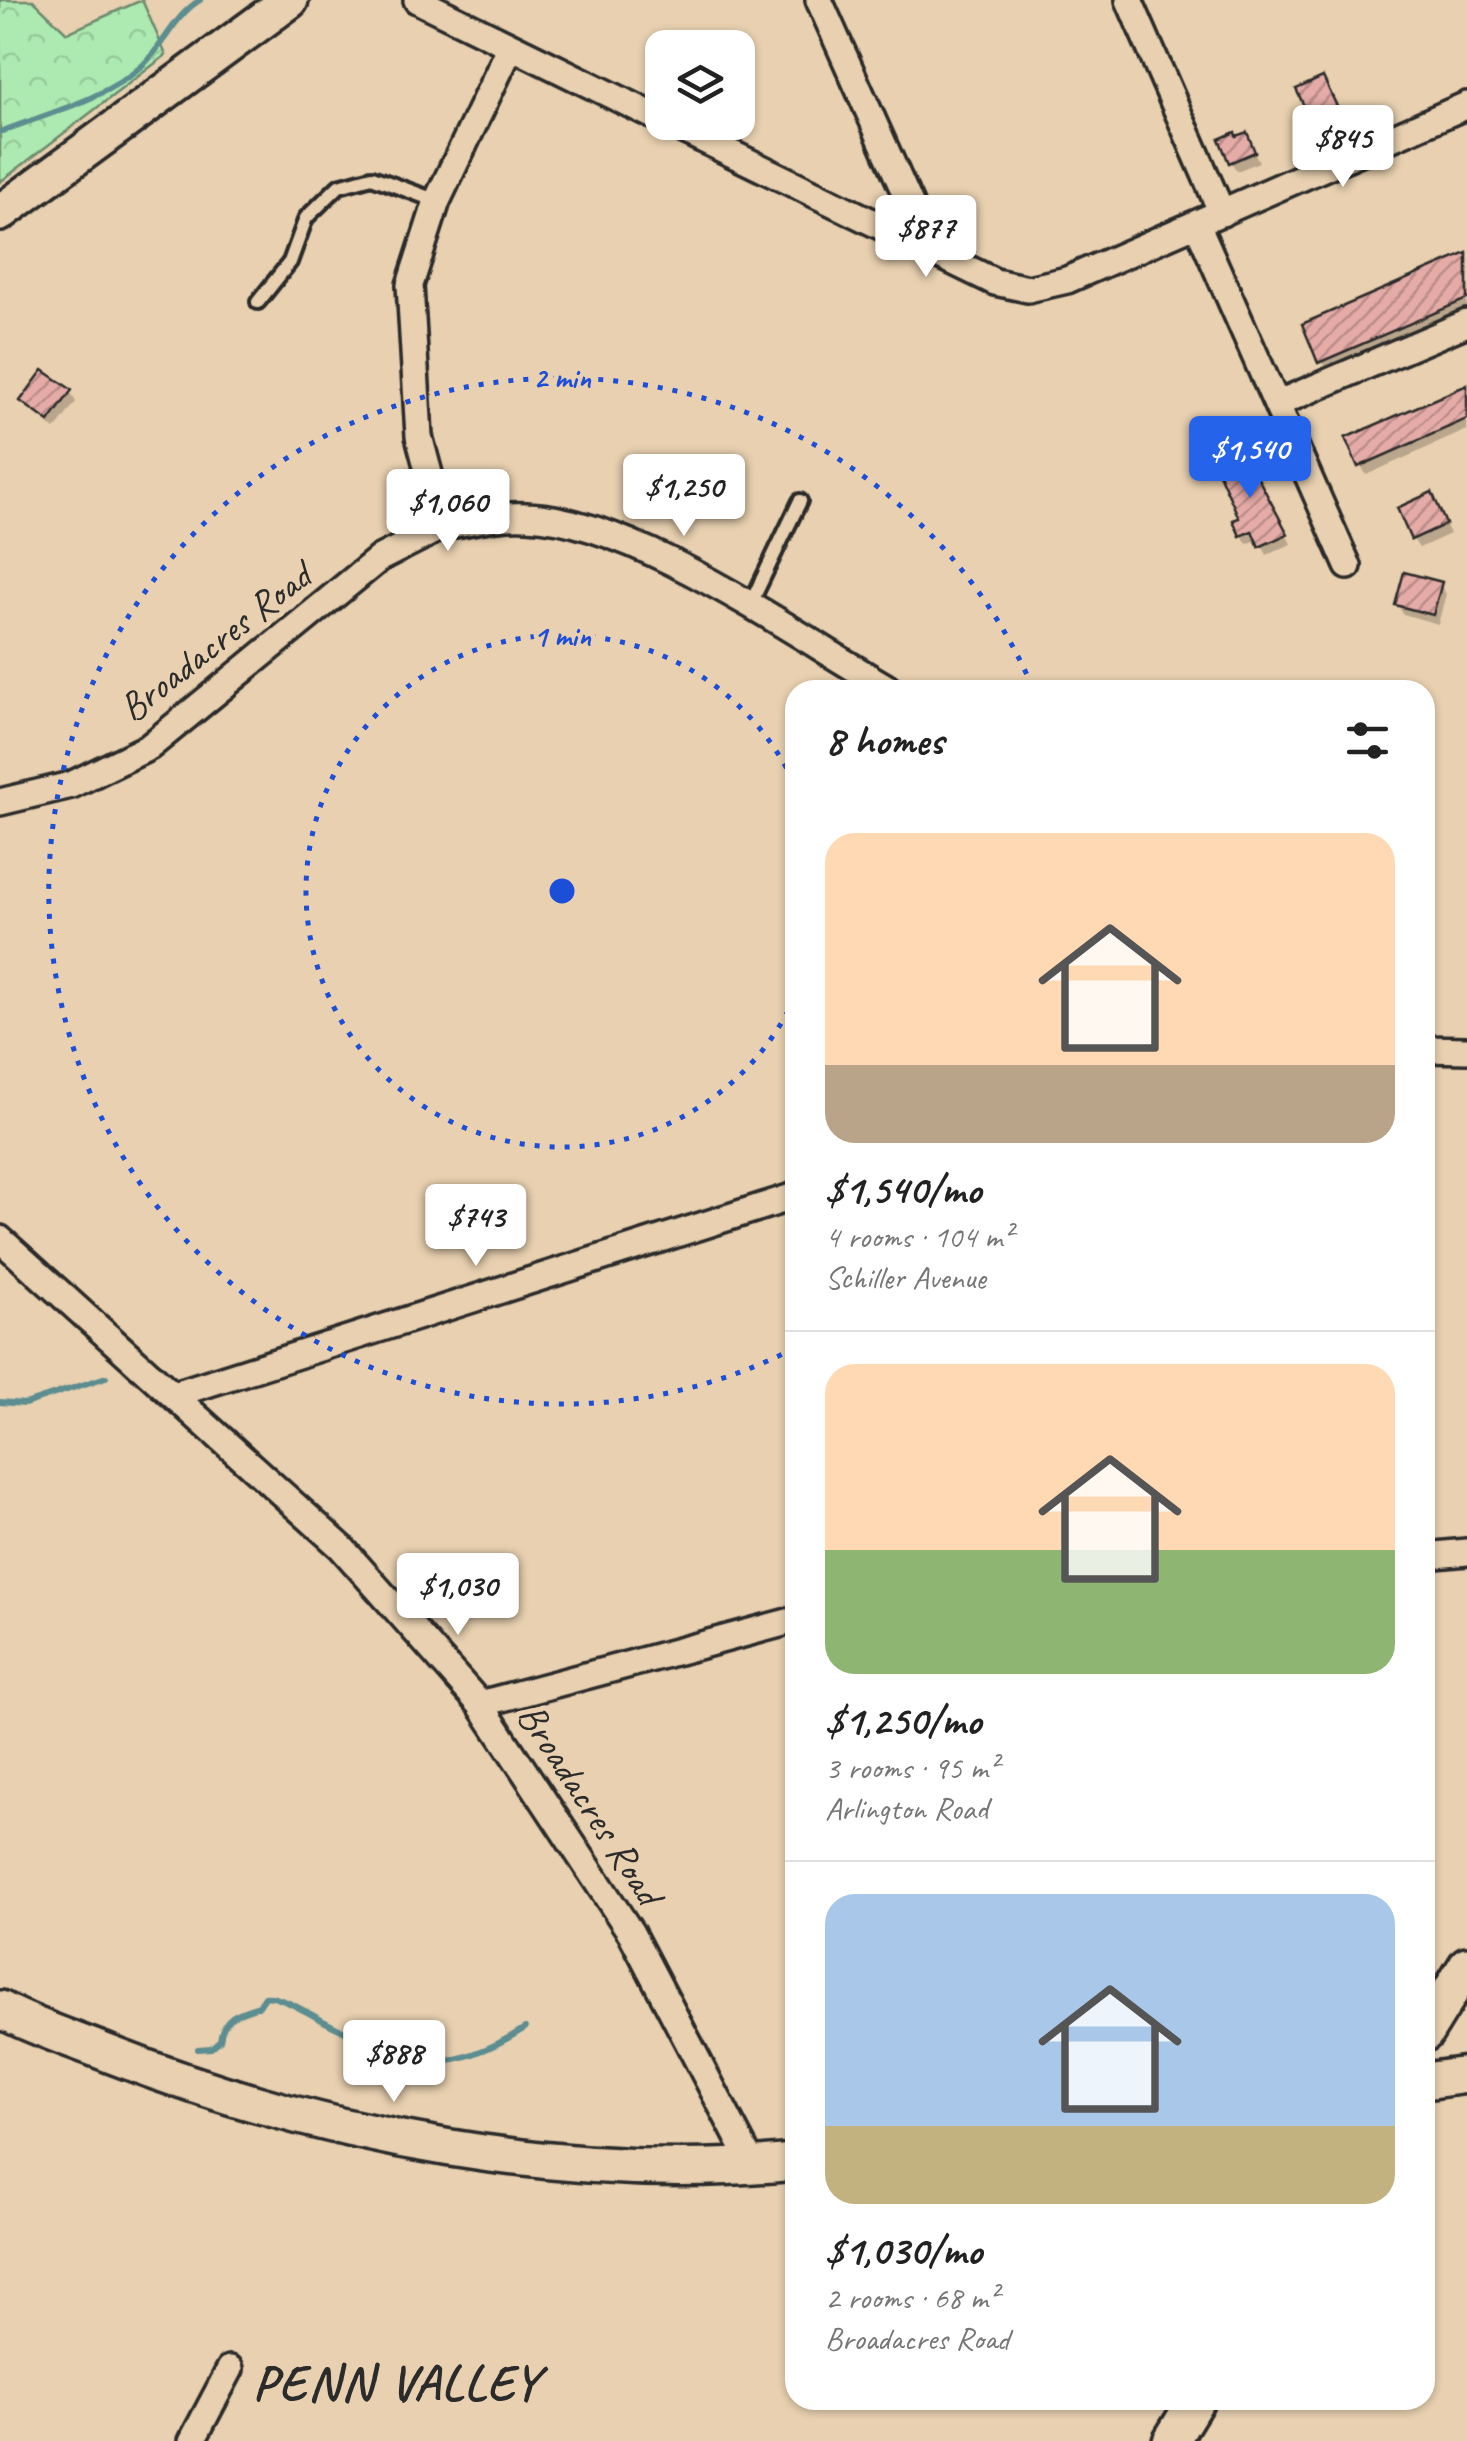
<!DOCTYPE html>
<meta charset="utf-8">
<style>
:root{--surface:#fff;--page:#f6f6f6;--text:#222;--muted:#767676;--line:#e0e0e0;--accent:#2563eb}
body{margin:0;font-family:Caveat,sans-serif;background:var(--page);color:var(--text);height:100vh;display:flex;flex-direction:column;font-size:38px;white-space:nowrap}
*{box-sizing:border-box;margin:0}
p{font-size:32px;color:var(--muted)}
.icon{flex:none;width:55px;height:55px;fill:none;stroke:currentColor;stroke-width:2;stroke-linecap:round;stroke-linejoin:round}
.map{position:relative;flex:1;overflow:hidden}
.details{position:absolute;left:785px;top:680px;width:650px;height:1730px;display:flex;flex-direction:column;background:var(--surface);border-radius:30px;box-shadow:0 2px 8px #0004}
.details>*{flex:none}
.buttons{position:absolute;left:645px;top:30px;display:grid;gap:20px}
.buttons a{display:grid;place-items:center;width:110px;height:110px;border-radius:20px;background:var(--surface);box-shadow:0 2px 8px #0004;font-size:50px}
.price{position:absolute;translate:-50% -85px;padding:0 22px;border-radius:10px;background:#fff;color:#222;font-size:32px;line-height:65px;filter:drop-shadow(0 2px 5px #0008)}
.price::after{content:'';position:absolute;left:50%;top:60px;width:30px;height:22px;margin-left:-15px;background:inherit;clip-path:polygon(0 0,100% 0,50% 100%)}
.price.active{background:var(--accent);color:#fff}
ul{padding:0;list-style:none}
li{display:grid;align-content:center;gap:20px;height:530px;padding:0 40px}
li+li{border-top:2px solid var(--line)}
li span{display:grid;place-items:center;height:310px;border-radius:30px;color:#555}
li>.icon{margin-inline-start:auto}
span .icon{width:180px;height:180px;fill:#fffc;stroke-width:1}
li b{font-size:42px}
h2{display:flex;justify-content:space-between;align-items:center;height:120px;padding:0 40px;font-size:42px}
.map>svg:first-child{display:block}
.forest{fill:url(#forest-crowns);stroke:#6c8a6e;stroke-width:2.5}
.shadow{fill:#0003}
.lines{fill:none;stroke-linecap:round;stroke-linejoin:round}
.stream{stroke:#5c8d90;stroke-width:6}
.building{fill:url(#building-hatch);stroke:#2b2b2b;stroke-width:2.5}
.lane-casing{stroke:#2b2b2b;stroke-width:20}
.street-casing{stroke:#2b2b2b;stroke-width:32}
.secondary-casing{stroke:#2b2b2b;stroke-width:42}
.lane{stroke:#e8d0b0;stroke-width:12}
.street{stroke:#e8d0b0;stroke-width:25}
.secondary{stroke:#e8d0b0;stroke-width:35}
.ring{fill:none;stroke:#1d4ed8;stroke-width:5;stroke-dasharray:5 10}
.labels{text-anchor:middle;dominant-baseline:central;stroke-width:10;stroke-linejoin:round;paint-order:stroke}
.street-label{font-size:40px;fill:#2b2b2b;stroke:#e8d0b0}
.district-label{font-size:50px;font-weight:bold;letter-spacing:2.5px;fill:#2b2b2b;stroke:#e8d0b0}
.centre{fill:#1d4ed8;stroke:#e8d0b0;stroke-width:5}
.ring-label{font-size:30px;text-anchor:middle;font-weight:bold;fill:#1d4ed8;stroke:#e8d0b0;stroke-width:10;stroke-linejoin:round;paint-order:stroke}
</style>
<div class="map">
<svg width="1467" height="2441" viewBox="0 0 1467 2441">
<defs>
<pattern id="forest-crowns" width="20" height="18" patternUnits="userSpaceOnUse" patternTransform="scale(2.5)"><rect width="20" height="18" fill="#adeab1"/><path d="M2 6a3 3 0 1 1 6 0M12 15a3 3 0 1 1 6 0" fill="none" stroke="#95c998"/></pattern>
<pattern id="building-hatch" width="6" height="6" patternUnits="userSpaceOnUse" patternTransform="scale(2.5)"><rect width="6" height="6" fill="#e5aba7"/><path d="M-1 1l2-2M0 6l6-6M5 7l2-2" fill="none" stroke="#ba8b88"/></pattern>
</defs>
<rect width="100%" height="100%" fill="#e8d0b0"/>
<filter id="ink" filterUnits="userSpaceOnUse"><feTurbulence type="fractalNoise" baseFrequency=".01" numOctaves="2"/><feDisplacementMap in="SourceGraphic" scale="20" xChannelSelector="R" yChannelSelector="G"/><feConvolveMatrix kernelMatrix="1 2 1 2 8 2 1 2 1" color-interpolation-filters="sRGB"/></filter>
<g filter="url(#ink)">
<path class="forest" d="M0,0H33L67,33L142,0L166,55L0,182Z"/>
<path class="shadow" d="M1328,89L1345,127L1323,138L1300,91Z
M1251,145L1259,162L1237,171L1231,162Z
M1467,256V313L1328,375L1305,325Z
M1467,387V430L1366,475L1361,465Z
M70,392L76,402L55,430L23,401Z
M1436,505L1450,534L1419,548L1413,539Z
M1277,515L1291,544L1267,555L1259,539L1247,544L1242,535Z
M1440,584L1446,594L1438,624L1403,614L1398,605Z"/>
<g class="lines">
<path class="stream" d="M0,132C46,114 106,99 143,65C165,44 174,16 200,0
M0,1402L25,1404L106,1377
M373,2038C386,2041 394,2052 407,2057C447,2071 492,2049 525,2028
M198,2049L211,2048L220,2040C223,2016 239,2012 259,2006L265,1997C280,1993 323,2023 344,2031"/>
</g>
<path class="building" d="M1323,77L1342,117L1315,129L1296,89Z
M1235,132L1236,136L1247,132L1255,152L1229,163L1219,139Z
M1467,253V299L1318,363L1302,324Z
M43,370L72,390L49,422L20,401Z
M1467,385V419L1358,467L1345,438Z
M1244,452L1288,534L1259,547L1252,531L1240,536L1233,520L1239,518L1215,465Z
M1432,492L1446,524L1411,540L1397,508Z
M1404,572L1442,582L1433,615L1395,605Z"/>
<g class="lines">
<g class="lane-casing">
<path id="lane" d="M258,302L290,262L306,218L339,186L372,177L437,201
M749,607L800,501"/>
</g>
<g class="street-casing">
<path id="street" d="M417,0L662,120
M819,0L910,204L916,246
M1129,0L1222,213
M667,122L995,282L1028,289L1067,280L1467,105
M1197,224L1348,566
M1279,403L1467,323
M443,526C470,522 500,514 527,516C635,520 795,635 891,690
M0,802L71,785L149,747L380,558L443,526L419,436L410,285L437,201L511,46
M1425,1049L1467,1050
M0,1239L341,1547L480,1704L631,1933L753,2166
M175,1394L795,1196
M1425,1556L1467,1552
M480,1704L795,1620
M192,2441L230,2369"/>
</g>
<g class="secondary-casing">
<path id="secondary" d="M0,213L290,0
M0,2009C35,2028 75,2040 112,2055C322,2137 569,2184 795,2162
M1425,2033L1467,1965
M1425,2081L1467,2075
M1171,2441L1196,2400"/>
</g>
<use href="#lane" class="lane"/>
<use href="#street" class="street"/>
<use href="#secondary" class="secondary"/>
</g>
</g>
<g class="ring">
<path d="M795 997A256 256 0 1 1 795 785"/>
<path d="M795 1348A513 513 0 1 1 1032 686"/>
</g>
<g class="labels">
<g class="street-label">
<text transform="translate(215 642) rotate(-38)">Broadacres Road</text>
<text transform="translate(590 1804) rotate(57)">Broadacres Road</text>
</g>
<g class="district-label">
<text x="397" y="2382">PENN VALLEY</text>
</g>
</g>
<circle cx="562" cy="891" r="15" class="centre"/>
<g class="ring-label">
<text x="562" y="388">2 min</text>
<text x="562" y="646">1 min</text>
</g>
</svg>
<div class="buttons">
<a><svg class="icon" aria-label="layers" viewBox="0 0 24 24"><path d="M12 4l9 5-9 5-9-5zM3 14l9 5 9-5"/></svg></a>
</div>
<b class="price" style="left:1343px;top:190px">$845</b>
<b class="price" style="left:926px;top:280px">$877</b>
<b class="price active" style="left:1250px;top:501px">$1,540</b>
<b class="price" style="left:684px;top:539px">$1,250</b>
<b class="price" style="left:448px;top:554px">$1,060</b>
<b class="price" style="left:476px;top:1269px">$743</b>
<b class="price" style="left:458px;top:1638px">$1,030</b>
<b class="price" style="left:394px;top:2105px">$888</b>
<section class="details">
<h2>8 homes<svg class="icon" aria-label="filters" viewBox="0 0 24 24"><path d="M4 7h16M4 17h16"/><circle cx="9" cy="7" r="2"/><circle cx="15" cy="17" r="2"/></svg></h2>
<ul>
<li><span style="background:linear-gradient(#ffd9b3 75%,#b9a48a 0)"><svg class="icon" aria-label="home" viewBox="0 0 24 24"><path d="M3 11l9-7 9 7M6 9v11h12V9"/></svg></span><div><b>$1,540/mo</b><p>4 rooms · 104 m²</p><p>Schiller Avenue</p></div></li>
<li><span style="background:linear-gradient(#ffd9b3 60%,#8fb573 0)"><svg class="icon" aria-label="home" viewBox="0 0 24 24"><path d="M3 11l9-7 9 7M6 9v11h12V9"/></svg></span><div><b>$1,250/mo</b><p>3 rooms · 95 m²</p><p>Arlington Road</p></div></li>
<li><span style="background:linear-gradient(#a9c7e8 75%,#c2b280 0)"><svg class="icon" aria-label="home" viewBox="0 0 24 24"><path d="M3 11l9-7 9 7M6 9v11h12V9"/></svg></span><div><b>$1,030/mo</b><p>2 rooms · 68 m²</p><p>Broadacres Road</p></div></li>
</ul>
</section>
</div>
